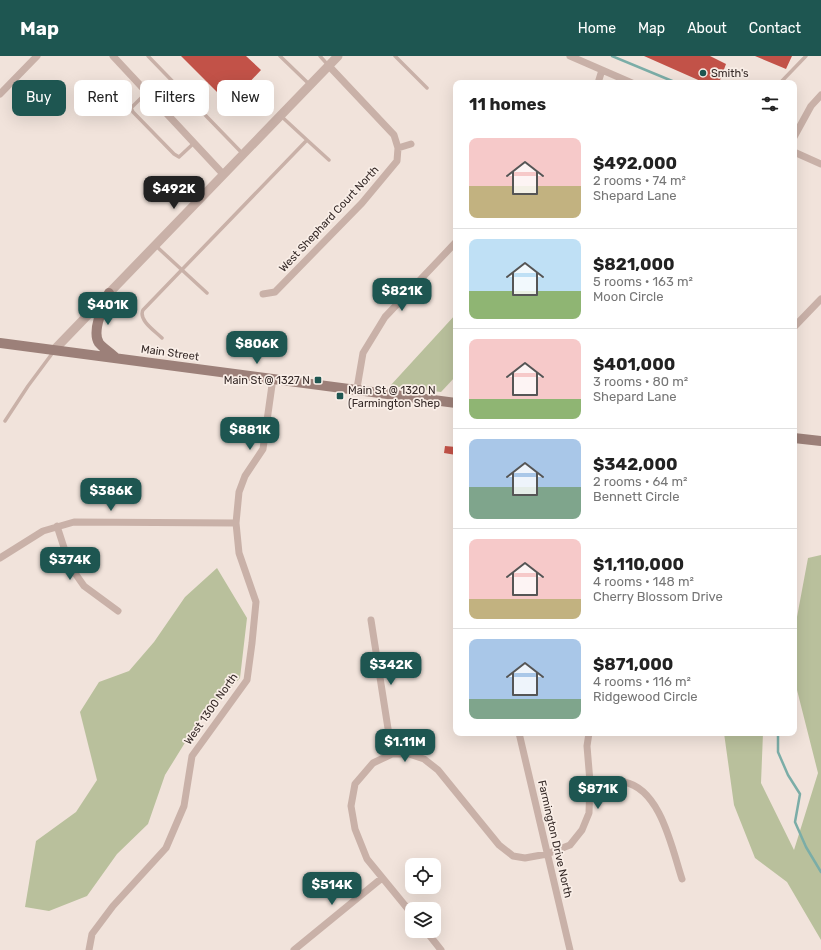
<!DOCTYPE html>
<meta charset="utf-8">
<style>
:root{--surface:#fff;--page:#f6f6f6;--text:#222;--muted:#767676;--line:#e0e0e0;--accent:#1e5651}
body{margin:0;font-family:Rubik,sans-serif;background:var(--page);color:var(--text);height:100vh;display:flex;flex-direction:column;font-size:15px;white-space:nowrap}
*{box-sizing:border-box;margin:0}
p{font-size:13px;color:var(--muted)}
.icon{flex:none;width:22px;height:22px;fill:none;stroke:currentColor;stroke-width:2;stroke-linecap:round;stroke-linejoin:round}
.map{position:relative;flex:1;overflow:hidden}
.drawer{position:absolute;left:453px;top:24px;width:344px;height:656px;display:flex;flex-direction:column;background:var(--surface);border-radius:8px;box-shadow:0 4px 16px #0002}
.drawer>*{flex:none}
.hud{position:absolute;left:12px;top:24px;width:380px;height:36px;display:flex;gap:8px}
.fabs{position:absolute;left:405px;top:802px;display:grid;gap:8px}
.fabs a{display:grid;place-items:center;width:36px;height:36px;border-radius:8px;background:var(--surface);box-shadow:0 4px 16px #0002;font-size:20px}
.price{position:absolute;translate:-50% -34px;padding:0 9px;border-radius:8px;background:var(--accent);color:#fff;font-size:13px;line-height:26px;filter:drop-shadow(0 1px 2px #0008)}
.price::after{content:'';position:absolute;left:50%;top:24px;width:12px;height:9px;margin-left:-6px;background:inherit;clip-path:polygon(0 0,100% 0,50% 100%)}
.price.on{background:#222;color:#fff}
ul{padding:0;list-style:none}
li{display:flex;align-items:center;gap:12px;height:100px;padding:0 16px}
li+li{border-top:1px solid var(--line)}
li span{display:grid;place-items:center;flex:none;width:112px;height:80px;border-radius:8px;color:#555}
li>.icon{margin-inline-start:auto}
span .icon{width:48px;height:48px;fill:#fffc;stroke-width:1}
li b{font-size:17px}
h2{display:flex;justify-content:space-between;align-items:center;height:48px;padding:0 16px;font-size:17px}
.chip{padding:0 14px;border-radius:8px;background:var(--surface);box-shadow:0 4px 16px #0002;font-size:14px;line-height:36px}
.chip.on{background:var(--accent);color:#fff}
header{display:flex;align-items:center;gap:24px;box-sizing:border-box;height:56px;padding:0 20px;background:var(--accent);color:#fff}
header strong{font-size:19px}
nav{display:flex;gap:22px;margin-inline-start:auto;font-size:14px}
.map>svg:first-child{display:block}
.green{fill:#b9c09c}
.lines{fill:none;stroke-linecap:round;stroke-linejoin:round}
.stream{stroke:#7bada7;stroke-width:2.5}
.building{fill:#c25248}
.service{stroke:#c9b1a8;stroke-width:3.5}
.minor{stroke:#c9b1a8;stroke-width:7}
.tertiary{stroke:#c9b1a8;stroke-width:9}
.secondary{stroke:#9c8079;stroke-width:10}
.poi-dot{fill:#1e5651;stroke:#f9eee7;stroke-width:1.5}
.labels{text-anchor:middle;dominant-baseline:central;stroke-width:3.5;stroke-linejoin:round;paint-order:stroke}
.poi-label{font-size:11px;fill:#362a28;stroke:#f9eee7;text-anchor:start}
.street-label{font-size:11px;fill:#362a28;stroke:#f9eee7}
</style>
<header>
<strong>Map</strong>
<nav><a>Home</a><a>Map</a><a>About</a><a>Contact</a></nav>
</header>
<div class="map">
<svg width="821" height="894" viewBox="0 0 821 894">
<rect width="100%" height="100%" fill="#f1e3db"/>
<path class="green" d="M456,258V320L441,336L390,330Z
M821,499V884L787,826L755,802L734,749L724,677H763L761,727L794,794L818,717L797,634L794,577L808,502Z
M217,512L247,562L240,622L199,664L165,719L148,768L117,798L87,840L49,855L25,851L36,785L76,756L97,724L80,656L99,626L129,615L154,586L185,541Z"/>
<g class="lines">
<path class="stream" d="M612,0L677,27
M778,677V696L788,719L800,738L795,766L806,791L821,816"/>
</g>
<path class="building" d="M181,0H246L261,14L229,48Z
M644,0H710L726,8L719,27H705Z
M755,0H792L786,13Z
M445,390L456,391V399L444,397Z"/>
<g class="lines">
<path class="service" d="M148,0L242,97
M280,0L309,28
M320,0L328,9
M395,0L427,32
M780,27L806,0
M147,36L131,52L133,56L174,98L179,101L194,87
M307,84L329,104
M156,190L207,237
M162,282C155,275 138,264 143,254L307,84L281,60
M5,365L28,330L54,295"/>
<path class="minor" d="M113,0L223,118
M570,0L632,27
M598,27L602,14
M0,38L37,0
M794,81L811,50L821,39
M398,92L411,88
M794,96L821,108
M263,238L275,236L362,147L397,105L398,92L394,79L328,9
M794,271L821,243
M357,332L363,297L385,261L456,186
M57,470L70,510L84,530L118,555
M0,502L43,475L74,466L236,467
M371,564L392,698
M519,677L570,894
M590,726C601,726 613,724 624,726C661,733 672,793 682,823
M412,858L367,803L355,773L351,750L355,728L373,707L392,698H409L424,703L438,714L499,789L513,800L525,802L547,798L570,789L582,774L589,757L590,726L587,690L589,677
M426,875L441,894
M89,894L92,878L113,850L166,792L184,750L192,700L247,624L252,587L256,546L239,497L236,467L239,436L245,420L263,393L273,322
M294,894L382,822"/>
<path class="tertiary" d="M54,294L338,0"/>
<path class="secondary" d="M109,237C104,248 91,275 99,287C103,292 111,297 116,302
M0,287L456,347
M794,382L821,385"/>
</g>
<g class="poi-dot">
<circle cx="703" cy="17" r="4"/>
<rect x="314" y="320" width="8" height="8" rx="2"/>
<rect x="336" y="336" width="8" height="8" rx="2"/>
</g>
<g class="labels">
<g class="poi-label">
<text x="711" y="17">Smith's</text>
<text x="310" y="324" text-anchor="end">Main St @ 1327 N</text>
<text x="348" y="334">Main St @ 1320 N<tspan x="348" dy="13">(Farmington Shep</tspan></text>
</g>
<g class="street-label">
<text transform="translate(329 163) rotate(-47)">West Shephard Court North</text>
<text transform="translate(170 297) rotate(8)">Main Street</text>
<text transform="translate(211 653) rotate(-55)">West 1300 North</text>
<text transform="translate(555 783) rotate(77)">Farmington Drive North</text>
</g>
</g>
</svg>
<div class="fabs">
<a><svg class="icon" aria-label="locate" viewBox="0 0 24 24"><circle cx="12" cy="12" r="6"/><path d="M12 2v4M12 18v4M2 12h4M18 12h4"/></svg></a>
<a><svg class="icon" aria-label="layers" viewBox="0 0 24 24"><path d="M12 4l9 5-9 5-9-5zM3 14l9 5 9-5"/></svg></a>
</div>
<b class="price on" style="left:174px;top:154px">$492K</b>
<b class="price" style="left:402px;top:256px">$821K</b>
<b class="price" style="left:108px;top:270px">$401K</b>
<b class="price" style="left:257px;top:309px">$806K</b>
<b class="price" style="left:250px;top:395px">$881K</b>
<b class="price" style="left:111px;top:456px">$386K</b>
<b class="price" style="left:70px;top:525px">$374K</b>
<b class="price" style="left:391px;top:630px">$342K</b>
<b class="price" style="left:405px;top:707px">$1.11M</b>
<b class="price" style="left:598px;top:754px">$871K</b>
<b class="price" style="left:332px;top:850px">$514K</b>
<div class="hud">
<a class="chip on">Buy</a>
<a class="chip">Rent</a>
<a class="chip">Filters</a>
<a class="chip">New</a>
</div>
<section class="drawer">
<h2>11 homes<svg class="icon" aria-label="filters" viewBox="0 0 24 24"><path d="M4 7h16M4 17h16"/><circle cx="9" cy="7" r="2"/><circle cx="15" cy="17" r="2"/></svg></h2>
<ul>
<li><span style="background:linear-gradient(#f6c9c9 60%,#c2b280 0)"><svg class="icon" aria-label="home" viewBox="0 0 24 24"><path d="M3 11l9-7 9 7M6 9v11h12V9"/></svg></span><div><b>$492,000</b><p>2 rooms · 74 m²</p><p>Shepard Lane</p></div></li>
<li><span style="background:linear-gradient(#bfe0f5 65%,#8fb573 0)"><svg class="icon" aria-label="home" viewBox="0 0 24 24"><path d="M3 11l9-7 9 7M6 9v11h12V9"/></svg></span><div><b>$821,000</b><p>5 rooms · 163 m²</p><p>Moon Circle</p></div></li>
<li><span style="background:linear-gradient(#f6c9c9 75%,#8fb573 0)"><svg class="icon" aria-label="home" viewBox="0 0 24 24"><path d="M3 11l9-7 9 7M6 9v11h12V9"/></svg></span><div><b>$401,000</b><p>3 rooms · 80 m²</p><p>Shepard Lane</p></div></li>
<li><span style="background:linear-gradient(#a9c7e8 60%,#7fa58c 0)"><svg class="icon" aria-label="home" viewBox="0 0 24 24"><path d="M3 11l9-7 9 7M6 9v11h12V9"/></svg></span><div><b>$342,000</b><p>2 rooms · 64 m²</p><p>Bennett Circle</p></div></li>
<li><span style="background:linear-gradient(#f6c9c9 75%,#c2b280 0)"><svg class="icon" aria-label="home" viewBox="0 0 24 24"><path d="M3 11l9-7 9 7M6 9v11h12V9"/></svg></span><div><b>$1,110,000</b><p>4 rooms · 148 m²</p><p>Cherry Blossom Drive</p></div></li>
<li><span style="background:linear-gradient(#a9c7e8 75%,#7fa58c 0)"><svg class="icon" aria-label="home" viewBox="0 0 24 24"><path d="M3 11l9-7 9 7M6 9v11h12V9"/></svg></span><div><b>$871,000</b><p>4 rooms · 116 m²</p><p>Ridgewood Circle</p></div></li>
</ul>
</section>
</div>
